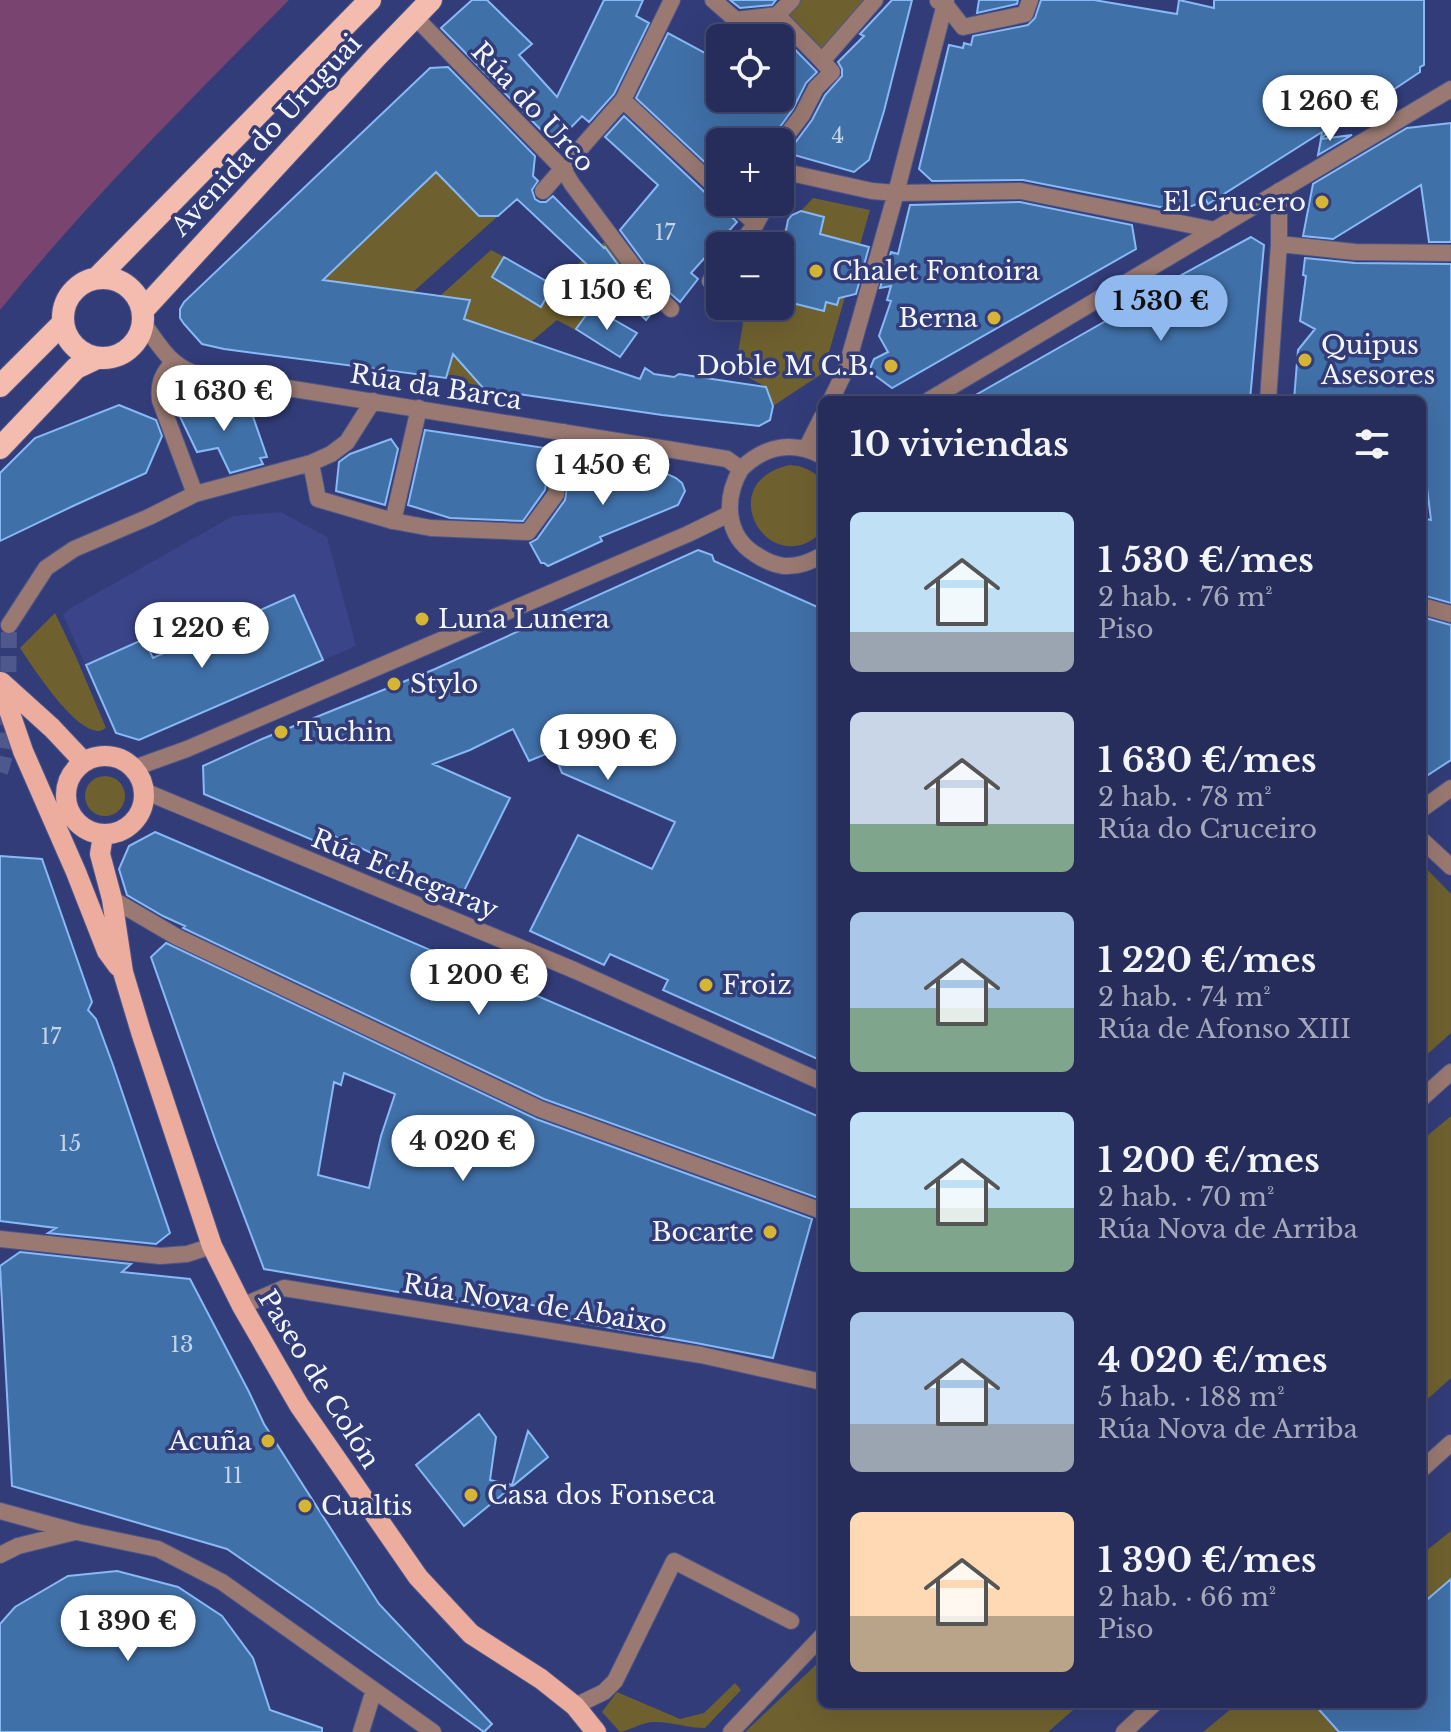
<!DOCTYPE html>
<html lang="es">
<meta charset="utf-8">
<style>
:root{--surface:#262d5a;--page:#2e3560;--text:#f1f3f6;--muted:#a4a8bb;--line:#424970;--accent:#90b9f0}
body{margin:0;font-family:"Libre Baskerville",serif;background:var(--page);color:var(--text);height:100vh;display:flex;flex-direction:column;font-size:30px;white-space:nowrap}
*{box-sizing:border-box;margin:0}
p{font-size:26px;color:var(--muted)}
.icon{flex:none;width:44px;height:44px;fill:none;stroke:currentColor;stroke-width:2;stroke-linecap:round;stroke-linejoin:round}
.map{position:relative;flex:1;overflow:hidden}
.sheet{position:absolute;left:818px;top:396px;width:608px;height:1312px;display:flex;flex-direction:column;background:var(--surface);border-radius:12px;box-shadow:0 8px 32px #0002,0 0 0 2px var(--line)}
.sheet>*{flex:none}
.controls{position:absolute;left:706px;top:24px;display:grid;gap:16px}
.controls a{display:grid;place-items:center;width:88px;height:88px;border-radius:12px;background:var(--surface);box-shadow:0 8px 32px #0002,0 0 0 2px var(--line);font-size:40px}
.price{position:absolute;translate:-50% -68px;padding:0 18px;border-radius:28px;background:#fff;color:#222;font-size:26px;line-height:52px;filter:drop-shadow(0 2px 4px #0008)}
.price::after{content:'';position:absolute;left:50%;top:48px;width:24px;height:18px;margin-left:-12px;background:inherit;clip-path:polygon(0 0,100% 0,50% 100%)}
.price.active{background:var(--accent);color:#111}
ul{padding:0;list-style:none}
li{display:flex;align-items:center;gap:24px;height:200px;padding:0 32px}
li span{display:grid;place-items:center;flex:none;width:224px;height:160px;border-radius:12px;color:#555}
li>.icon{margin-inline-start:auto}
span .icon{width:96px;height:96px;fill:#fffc;stroke-width:1}
li b{font-size:34px}
h2{display:flex;justify-content:space-between;align-items:center;height:96px;padding:0 32px;font-size:34px}
.map>svg:first-child{display:block}
.built{fill:#3a4589}
.green{fill:#6f612f}
.water{fill:#794570}
.building{fill:#4070a8;stroke:#87b9f7;stroke-width:2;fill-rule:evenodd}
.lines{fill:none;stroke-linecap:round;stroke-linejoin:round}
.minor-tunnel{stroke:#4f588c;stroke-width:16;stroke-dasharray:16 8;stroke-linecap:butt}
.pedestrian-casing{stroke:#4d568a;stroke-width:18}
.minor-casing{stroke:#4d568a;stroke-width:18}
.primary-casing{stroke:#4d568a;stroke-width:22}
.trunk-casing{stroke:#4d568a;stroke-width:24}
.pedestrian{stroke:#997971;stroke-width:16}
.minor{stroke:#997971;stroke-width:16}
.primary{stroke:#edad9e;stroke-width:20}
.trunk{stroke:#f3bcae;stroke-width:22}
.poi-dot{fill:#d6b534;stroke:#323c78;stroke-width:3}
.labels{text-anchor:middle;dominant-baseline:central;stroke-width:7;stroke-linejoin:round;paint-order:stroke}
.number-label{font-size:22px;fill:#c6d4e7}
.street-label{font-size:26px;fill:#f2f5fc;stroke:#323c78}
.poi-label{font-size:26px;fill:#f2f5fc;stroke:#323c78;text-anchor:start}
</style>
<div class="map">
<svg width="1451" height="1732" viewBox="0 0 1451 1732">
<rect width="100%" height="100%" fill="#323c78"/>
<path class="built" d="M281,512L327,537L356,646L139,739L116,733L63,615L69,609L233,516Z"/>
<path class="green" d="M792,0H875L822,61L777,15Z
M436,172L479,216H498L413,292L323,280Z
M813,198L870,210L823,373L773,406L766,387L735,370L743,324L738,306H780V246H769L787,226L792,215L801,211Z
M609,238L638,279L632,286L614,275L584,318L583,334L557,320L531,342L484,360L482,387L446,378L470,301L440,296L491,250L504,257L493,277L541,307L553,285Z
M790,465C803,466 812,470 822,480V532C769,583 710,482 790,465Z
M55,613L76,657L106,728C100,731 100,732 93,730C69,723 34,669 20,648Z
M85 796a20 20 0 1 1 40 0a20 20 0 1 1-40 0Z
M1422,864L1451,894V1033L1422,1059Z
M1451,1116V1378L1422,1404V1140Z
M1451,1531V1732H1203L1237,1704H1422V1554Z
M822,1659V1704H1080L1048,1732H745Z
M735,1683L741,1690L705,1728C687,1728 670,1721 652,1722C641,1723 630,1730 620,1732L602,1712L617,1692L680,1719L704,1713Z"/>
<path class="water" d="M0,0H289C190,100 89,200 0,310Z"/>
<path class="building" d="M472,0H487L532,44L519,55L557,97L604,0H643L636,16L649,23L614,94L589,122L582,116L558,141L550,139L441,28Z
M730,0H776L772,5L740,8Z
M892,0H912L884,111L869,160L854,172L794,155L792,147L812,120L825,95L842,76V69L838,62L864,36L860,34Z
M979,0H1018L1017,4L977,13Z
M1041,0H1094L1177,14L1179,0L1214,8V0H1424V65L1420,67V72L1321,138L1322,132L1208,204L1206,200L1180,211L1023,180L932,181L919,169L949,45L963,48L964,43L971,45L973,36L1028,25L1035,18Z
M773,27L817,72L806,83L793,109L769,142H720V169H712L636,98L668,33L720,61V98H780V38H730L736,31Z
M448,67L535,156L533,176L538,181L532,190L535,199L540,202H546L553,196L604,248L605,247L642,297L655,309L646,320L517,199L498,216H479L436,172L323,280L470,300L464,319L640,379L645,368L654,374L674,377L679,374L766,387L773,406L770,420L759,426L662,415L484,389L453,354L446,378L224,349L202,344L184,324L180,318V309L184,302L430,68Z
M624,116L712,199L721,202L725,210L737,222L691,273L698,279L680,302L659,283L620,230L658,185L605,137Z
M1451,123V242H1429L1421,185L1333,239L1303,236L1313,184L1407,128Z
M1352,135L1318,155L1321,139Z
M1020,202L1132,225L1136,249L892,388L869,371L874,359L888,352L879,336L891,301L887,300L891,286L880,288L891,252L898,254L910,205Z
M801,211L824,217L820,234L869,247L856,294L839,298L837,305L826,302L824,311L780,300V240L784,241L788,220L792,215Z
M1251,237L1264,245L1250,400H967L1139,302L1174,279Z
M504,257L553,285L541,307L492,277Z
M1305,258L1355,263L1451,264V603L1422,595V518L1431,520L1422,447V400H1294L1298,350L1315,329L1300,321L1306,276L1303,275Z
M592,307L637,333L620,357L576,329Z
M172,400L251,411L267,457L260,458L263,464L230,473L218,448L197,452Z
M119,405L156,420L162,436L146,473L73,506L0,541V473L35,438Z
M425,430L545,448L544,457H550L545,490L523,521L450,518L408,505Z
M391,439L398,449L385,505L336,491L339,462L350,454Z
M571,460L665,473L676,478L682,483L685,491L678,505L600,537L602,541L548,566L544,563H541L530,543L537,539L565,500Z
M698,550L712,555L714,561L822,609V1061L663,990L668,980L610,954L604,965L530,931L578,835L652,869L675,822L562,773L553,751L529,761L513,729L470,750L433,764L510,798L457,905L433,893L432,896L388,871L392,862L327,833L322,844L204,794L203,766L262,739L435,669Z
M294,595L323,660L139,740L116,733L86,665L144,639L153,658Z
M1422,617L1451,625V760L1422,779Z
M155,832L822,1118V1185L818,1198L544,1099L183,928L185,926L163,916L127,895L119,869L129,846Z
M0,856L42,859L92,1002L88,1010L96,1019L113,1065L170,1233L156,1244L48,1233L56,1228L0,1221Z
M166,943L536,1119L812,1219L773,1358L696,1343L560,1319L563,1311L516,1302L515,1312L264,1269L216,1142L151,957ZM344,1073L395,1094L381,1136L369,1188L318,1175L334,1082L341,1085Z
M20,1252L131,1264L122,1272L190,1279L249,1392L264,1424L379,1604L492,1724L484,1732L312,1608L227,1549L12,1486L0,1266Z
M479,1414L496,1437L490,1480L512,1485L528,1431L548,1457L464,1526L416,1465Z
M117,1571L178,1587L222,1616L253,1658L270,1710L322,1728V1732H0V1624L15,1607L68,1576Z
M1451,1579V1732H1339L1314,1704H1422V1604Z"/>
<g class="lines">
<path class="minor-tunnel" d="M8,696L9,625
M0,772C6,755 8,738 8,719"/>
<g class="pedestrian-casing">
<path id="pedestrian" d="M777,15L822,61
M563,169L572,184L651,290L671,309
M896,193L1021,191L1215,230
M1279,244L1355,252L1451,253
M1268,400L1279,244V191
M741,469C724,498 725,535 755,554C764,560 774,565 784,566C798,567 809,562 821,556
M393,521L419,408
M1422,606L1451,614
M134,768L187,749L688,534L729,514
M1422,809L1451,788
M112,899L177,937L540,1109L822,1211
M242,1306L284,1288L701,1355L822,1382
M1422,1469L1451,1443
M575,1706L604,1692L615,1681L674,1561L791,1621
M1124,1732L1154,1704"/>
</g>
<g class="minor-casing">
<path id="minor" d="M713,0L736,20L777,15L792,0
M938,1L945,4L963,27L1025,14L1030,0
M415,17L563,169
M623,100L720,191
M780,144L802,115L816,88L832,72L822,61L875,0
M780,144L786,172L780,182
M786,172L872,191L896,193
M543,191L623,100L672,0
M732,202L756,224
M738,246L756,224L768,202
M710,281L720,269
M143,323C158,343 169,365 194,373L673,450L727,459L741,469C764,446 793,440 822,456
M172,363C162,375 158,384 160,400L195,494
M831,400L846,369L896,193L946,0
M929,400L1451,89
M806,449L822,417
M311,463L318,499L393,521L431,528L528,532L556,494L564,432
M822,556V557
M9,625L46,568L74,549L149,517L195,494L311,463L331,454L347,442L373,401
M144,791L574,970L822,1082
M1422,840L1451,867
M1422,1098L1451,1072
M0,1239L160,1256L187,1254L212,1246
M0,1511L77,1532L158,1549L222,1582L433,1732
M0,1555L18,1546L75,1532
M361,1732L374,1690
M731,1732L822,1636"/>
</g>
<g class="primary-casing">
<path id="primary" d="M1,682L52,728L84,762
M0,684L23,751L76,872L107,951L118,966
M66 795a39 39 0 1 1 78 0a39 39 0 1 1-78 0Z
M103,835L100,854L112,899L123,972L141,1032L212,1246L242,1306L299,1405L418,1577L471,1634L541,1679L575,1706L596,1732"/>
</g>
<g class="trunk-casing">
<path id="trunk" d="M63 318a40 40 0 1 1 80 0a40 40 0 1 1-80 0Z
M97,278L370,0
M143,310L376,57L431,0
M0,386L62,324
M0,448L76,368L97,358"/>
</g>
<use href="#pedestrian" class="pedestrian"/>
<use href="#minor" class="minor"/>
<use href="#primary" class="primary"/>
<use href="#trunk" class="trunk"/>
</g>
<g class="poi-dot">
<circle cx="1322" cy="202" r="8"/>
<circle cx="816" cy="271" r="8"/>
<circle cx="994" cy="318" r="8"/>
<circle cx="1305" cy="360" r="8"/>
<circle cx="891" cy="366" r="8"/>
<circle cx="422" cy="619" r="8"/>
<circle cx="394" cy="684" r="8"/>
<circle cx="281" cy="732" r="8"/>
<circle cx="706" cy="985" r="8"/>
<circle cx="770" cy="1232" r="8"/>
<circle cx="268" cy="1441" r="8"/>
<circle cx="471" cy="1495" r="8"/>
<circle cx="305" cy="1506" r="8"/>
</g>
<g class="labels">
<g class="number-label">
<text x="838" y="135">4</text>
<text x="665" y="232">17</text>
<text x="51" y="1036">17</text>
<text x="70" y="1143">15</text>
<text x="182" y="1344">13</text>
<text x="233" y="1475">11</text>
</g>
<g class="street-label">
<text transform="translate(533 107) rotate(47)">Rúa do Urco</text>
<text transform="translate(266 135) rotate(-47)">Avenida do Uruguai</text>
<text transform="translate(436 387) rotate(9)">Rúa da Barca</text>
<text transform="translate(405 874) rotate(22)">Rúa Echegaray</text>
<text transform="translate(535 1304) rotate(9)">Rúa Nova de Abaixo</text>
<text transform="translate(319 1379) rotate(58)">Paseo de Colón</text>
</g>
<g class="poi-label">
<text x="1306" y="202" text-anchor="end">El Crucero</text>
<text x="832" y="271">Chalet Fontoira</text>
<text x="978" y="318" text-anchor="end">Berna</text>
<text x="1321" y="345">Quipus<tspan x="1321" dy="30">Asesores</tspan></text>
<text x="875" y="366" text-anchor="end">Doble M C.B.</text>
<text x="438" y="619">Luna Lunera</text>
<text x="410" y="684">Stylo</text>
<text x="297" y="732">Tuchin</text>
<text x="722" y="985">Froiz</text>
<text x="754" y="1232" text-anchor="end">Bocarte</text>
<text x="252" y="1441" text-anchor="end">Acuña</text>
<text x="487" y="1495">Casa dos Fonseca</text>
<text x="321" y="1506">Cualtis</text>
</g>
</g>
</svg>
<div class="controls">
<a><svg class="icon" aria-label="locate" viewBox="0 0 24 24"><circle cx="12" cy="12" r="6"/><path d="M12 2v4M12 18v4M2 12h4M18 12h4"/></svg></a>
<a>+</a>
<a>−</a>
</div>
<b class="price" style="left:1330px;top:143px">1 260 €</b>
<b class="price" style="left:607px;top:332px">1 150 €</b>
<b class="price active" style="left:1161px;top:343px">1 530 €</b>
<b class="price" style="left:224px;top:433px">1 630 €</b>
<b class="price" style="left:603px;top:507px">1 450 €</b>
<b class="price" style="left:202px;top:670px">1 220 €</b>
<b class="price" style="left:608px;top:782px">1 990 €</b>
<b class="price" style="left:479px;top:1017px">1 200 €</b>
<b class="price" style="left:463px;top:1183px">4 020 €</b>
<b class="price" style="left:128px;top:1663px">1 390 €</b>
<section class="sheet">
<h2>10 viviendas<svg class="icon" aria-label="filters" viewBox="0 0 24 24"><path d="M4 7h16M4 17h16"/><circle cx="9" cy="7" r="2"/><circle cx="15" cy="17" r="2"/></svg></h2>
<ul>
<li><span style="background:linear-gradient(#bfe0f5 75%,#9aa5b1 0)"><svg class="icon" aria-label="home" viewBox="0 0 24 24"><path d="M3 11l9-7 9 7M6 9v11h12V9"/></svg></span><div><b>1 530 €/mes</b><p>2 hab. · 76 m²</p><p>Piso</p></div></li>
<li><span style="background:linear-gradient(#c9d6e8 70%,#7fa58c 0)"><svg class="icon" aria-label="home" viewBox="0 0 24 24"><path d="M3 11l9-7 9 7M6 9v11h12V9"/></svg></span><div><b>1 630 €/mes</b><p>2 hab. · 78 m²</p><p>Rúa do Cruceiro</p></div></li>
<li><span style="background:linear-gradient(#a9c7e8 60%,#7fa58c 0)"><svg class="icon" aria-label="home" viewBox="0 0 24 24"><path d="M3 11l9-7 9 7M6 9v11h12V9"/></svg></span><div><b>1 220 €/mes</b><p>2 hab. · 74 m²</p><p>Rúa de Afonso XIII</p></div></li>
<li><span style="background:linear-gradient(#bfe0f5 60%,#7fa58c 0)"><svg class="icon" aria-label="home" viewBox="0 0 24 24"><path d="M3 11l9-7 9 7M6 9v11h12V9"/></svg></span><div><b>1 200 €/mes</b><p>2 hab. · 70 m²</p><p>Rúa Nova de Arriba</p></div></li>
<li><span style="background:linear-gradient(#a9c7e8 70%,#9aa5b1 0)"><svg class="icon" aria-label="home" viewBox="0 0 24 24"><path d="M3 11l9-7 9 7M6 9v11h12V9"/></svg></span><div><b>4 020 €/mes</b><p>5 hab. · 188 m²</p><p>Rúa Nova de Arriba</p></div></li>
<li><span style="background:linear-gradient(#ffd9b3 65%,#b9a48a 0)"><svg class="icon" aria-label="home" viewBox="0 0 24 24"><path d="M3 11l9-7 9 7M6 9v11h12V9"/></svg></span><div><b>1 390 €/mes</b><p>2 hab. · 66 m²</p><p>Piso</p></div></li>
</ul>
</section>
</div>
